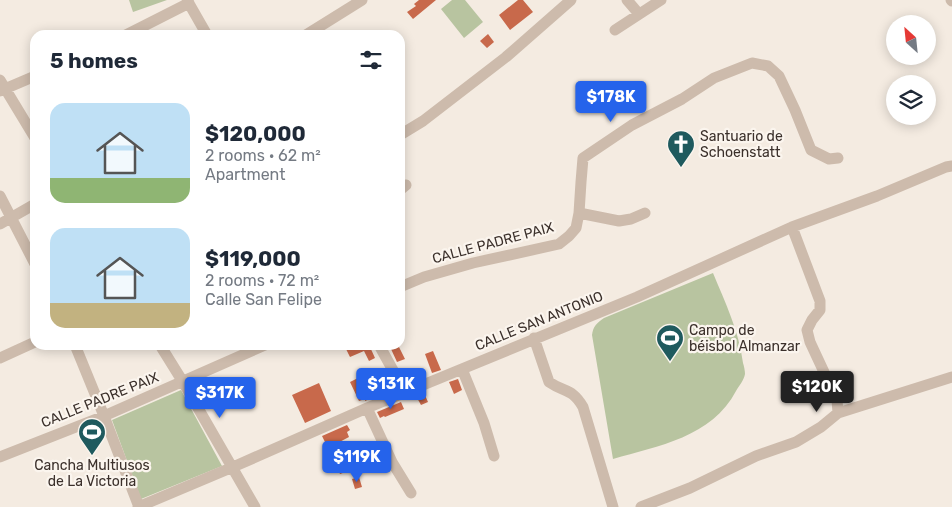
<!DOCTYPE html>
<meta charset="utf-8">
<style>
:root{--surface:#fff;--page:#f2f2f3;--text:#1f2937;--muted:#747a83;--accent:#2563eb}
body{margin:0;font-family:Rubik,sans-serif;background:var(--page);color:var(--text);height:100vh;display:flex;flex-direction:column;font-size:19px;white-space:nowrap}
*{box-sizing:border-box;margin:0}
p{font-size:16px;color:var(--muted)}
.icon{flex:none;width:28px;height:28px;fill:none;stroke:currentColor;stroke-width:2;stroke-linecap:round;stroke-linejoin:round}
.map{position:relative;flex:1;overflow:hidden}
.details{position:absolute;left:30px;top:30px;width:375px;height:320px;display:flex;flex-direction:column;background:var(--surface);border-radius:15px;box-shadow:0 2px 12px #0003}
.details>*{flex:none}
.needle{width:32px;rotate:333deg}
.buttons{position:absolute;left:886px;top:15px;display:grid;gap:10px}
.buttons a{display:grid;place-items:center;width:50px;height:50px;border-radius:50%;background:var(--surface);box-shadow:0 2px 12px #0003;font-size:25px}
.price{position:absolute;translate:-50% -42px;padding:0 11px;border-radius:5px;background:var(--accent);color:#fff;font-size:16px;line-height:32px;filter:drop-shadow(0 1px 2px #0008)}
.price::after{content:'';position:absolute;left:50%;top:30px;width:15px;height:11px;margin-left:-8px;background:inherit;clip-path:polygon(0 0,100% 0,50% 100%)}
.price.selected{background:#222;color:#fff}
ul{padding:0;list-style:none}
li{display:flex;align-items:center;gap:15px;height:125px;padding:0 20px}
li span{display:grid;place-items:center;flex:none;width:140px;height:100px;border-radius:15px;color:#555}
li>.icon{margin-inline-start:auto}
span .icon{width:60px;height:60px;fill:#fffc;stroke-width:1}
li b{font-size:21px}
h2{display:flex;justify-content:space-between;align-items:center;height:60px;padding:0 20px;font-size:21px}
.map>svg:first-child{display:block}
.green{fill:#b8c4a0}
.building{fill:#c8694b}
.lines{fill:none;stroke-linecap:round;stroke-linejoin:round}
.minor{stroke:#cdbbac;stroke-width:11}
.labels{text-anchor:middle;dominant-baseline:central;stroke-width:4.5;stroke-linejoin:round;paint-order:stroke}
.poi-label{font-size:14px;fill:#3b302b;stroke:#fbf5ee;text-anchor:start}
.street-label{font-size:14px;fill:#3b302b;stroke:#fbf5ee}
</style>
<div class="map">
<svg width="952" height="507" viewBox="0 0 952 507">
<rect width="100%" height="100%" fill="#f4ebe1"/>
<path class="green" d="M129,0H167L133,12Z
M452,0H465L483,22L464,38L441,9Z
M713,273C725,302 739,331 743,363C744,366 745,371 745,374C744,380 739,386 736,391C712,437 658,446 613,459L592,335C593,326 597,323 604,318Z
M181,390L222,466L141,499L112,420Z"/>
<path class="building" d="M419,0H436L413,19L407,12L416,6L414,4Z
M518,0H523L533,12L510,30L499,15Z
M488,34L494,42L487,48L480,41Z
M344,345H372V346L370,347L375,358L369,361L364,351L350,357Z
M398,345L405,359L397,362L391,349Z
M433,351L441,370L432,373L425,354Z
M386,374L393,389L365,401V399L359,401L350,382L360,377L363,384Z
M458,379L462,390L454,394L449,382Z
M319,383L331,411L305,423L292,395Z
M424,393L428,402L421,405L416,396Z
M401,402L404,409L385,417L384,416L380,418L377,412Z
M347,425L350,430L347,432L349,437L328,448L322,436Z
M356,442L360,452L352,455L348,446Z
M343,460L348,471L340,474L335,463Z
M359,477L362,487L355,489L352,479Z"/>
<g class="lines">
<path class="minor" d="M187,0L207,35
M627,0L639,14
M951,0L952,1
M615,30L661,0
M126,35L189,3
M306,35L362,0
M0,80L35,138
M0,91L35,76
M400,135L423,121L506,57L571,0
M400,190L406,185
M0,196L35,264
M579,213L619,221L631,219L645,213
M0,224L35,204
M400,287L424,277L473,263L559,244L569,236L576,228L579,213L581,182L583,158L632,125L682,99L714,78L752,63L768,66L779,76L795,110L811,150L829,159L838,158
M534,338L549,382C565,393 572,388 583,407L613,507
M75,345L104,416L139,507
M160,345L183,382L255,507
M379,345L405,392
M0,358L35,342
M462,369L484,423L494,456
M367,408L392,462L411,493
M838,413L952,377
M0,457L104,416L265,345
M138,507L233,467L367,408L637,297L792,227L877,196L946,167L952,166
M641,507L690,488L756,456L796,442L821,427L838,413L837,400L810,342L807,330L812,320L820,310V301L792,227"/>
</g>
<defs>
<g id="church-pin" transform="scale(1.4375)"><path d="M0 17L-7.5 6A9.5 9.5 0 1 1 7.5 6Z" fill="#1f5a5e" stroke="#fbf5ee"/><path d="M-1.2-6h2.4v3.5h3.3v2.4h-3.3V6h-2.4V-.1h-3.3v-2.4h3.3Z" fill="#fff"/></g>
<g id="stadium-pin" transform="scale(1.4375)"><path d="M0 17L-7.5 6A9.5 9.5 0 1 1 7.5 6Z" fill="#1f5a5e" stroke="#fbf5ee"/><path d="M0-5a6.5 5 0 1 0 0 10a6.5 5 0 1 0 0-10ZM-3.5-1.8h7v3.6h-7Z" fill="#fff"/></g>
</defs>
<g fill-rule="evenodd">
<use href="#church-pin" x="681" y="144"/>
<use href="#stadium-pin" x="670" y="338"/>
<use href="#stadium-pin" x="92" y="432"/>
</g>
<g class="labels">
<g class="poi-label">
<text x="700" y="136">Santuario de<tspan x="700" dy="16">Schoenstatt</tspan></text>
<text x="689" y="330">Campo de<tspan x="689" dy="16">béisbol Almanzar</tspan></text>
<text x="92" y="465" text-anchor="middle">Cancha Multiusos<tspan x="92" dy="16">de La Victoria</tspan></text>
</g>
<g class="street-label">
<text transform="translate(493 243) rotate(-15)">CALLE PADRE PAIX</text>
<text transform="translate(539 321) rotate(-22)">CALLE SAN ANTONIO</text>
<text transform="translate(100 400) rotate(-22)">CALLE PADRE PAIX</text>
</g>
</g>
</svg>
<div class="buttons">
<a><svg class="needle" viewBox="-14 -14 28 28"><path d="M0-13l5 13h-10z" fill="#e53935"/><path d="M0 13l5-13h-10z" fill="#747a83"/></svg></a>
<a><svg class="icon" aria-label="layers" viewBox="0 0 24 24"><path d="M12 4l9 5-9 5-9-5zM3 14l9 5 9-5"/></svg></a>
</div>
<b class="price" style="left:611px;top:123px">$178K</b>
<b class="price" style="left:391px;top:410px">$131K</b>
<b class="price selected" style="left:817px;top:413px">$120K</b>
<b class="price" style="left:220px;top:419px">$317K</b>
<b class="price" style="left:357px;top:483px">$119K</b>
<section class="details">
<h2>5 homes<svg class="icon" aria-label="filters" viewBox="0 0 24 24"><path d="M4 7h16M4 17h16"/><circle cx="9" cy="7" r="2"/><circle cx="15" cy="17" r="2"/></svg></h2>
<ul>
<li><span style="background:linear-gradient(#bfe0f5 75%,#8fb573 0)"><svg class="icon" aria-label="home" viewBox="0 0 24 24"><path d="M3 11l9-7 9 7M6 9v11h12V9"/></svg></span><div><b>$120,000</b><p>2 rooms · 62 m²</p><p>Apartment</p></div></li>
<li><span style="background:linear-gradient(#bfe0f5 75%,#c2b280 0)"><svg class="icon" aria-label="home" viewBox="0 0 24 24"><path d="M3 11l9-7 9 7M6 9v11h12V9"/></svg></span><div><b>$119,000</b><p>2 rooms · 72 m²</p><p>Calle San Felipe</p></div></li>
</ul>
</section>
</div>
